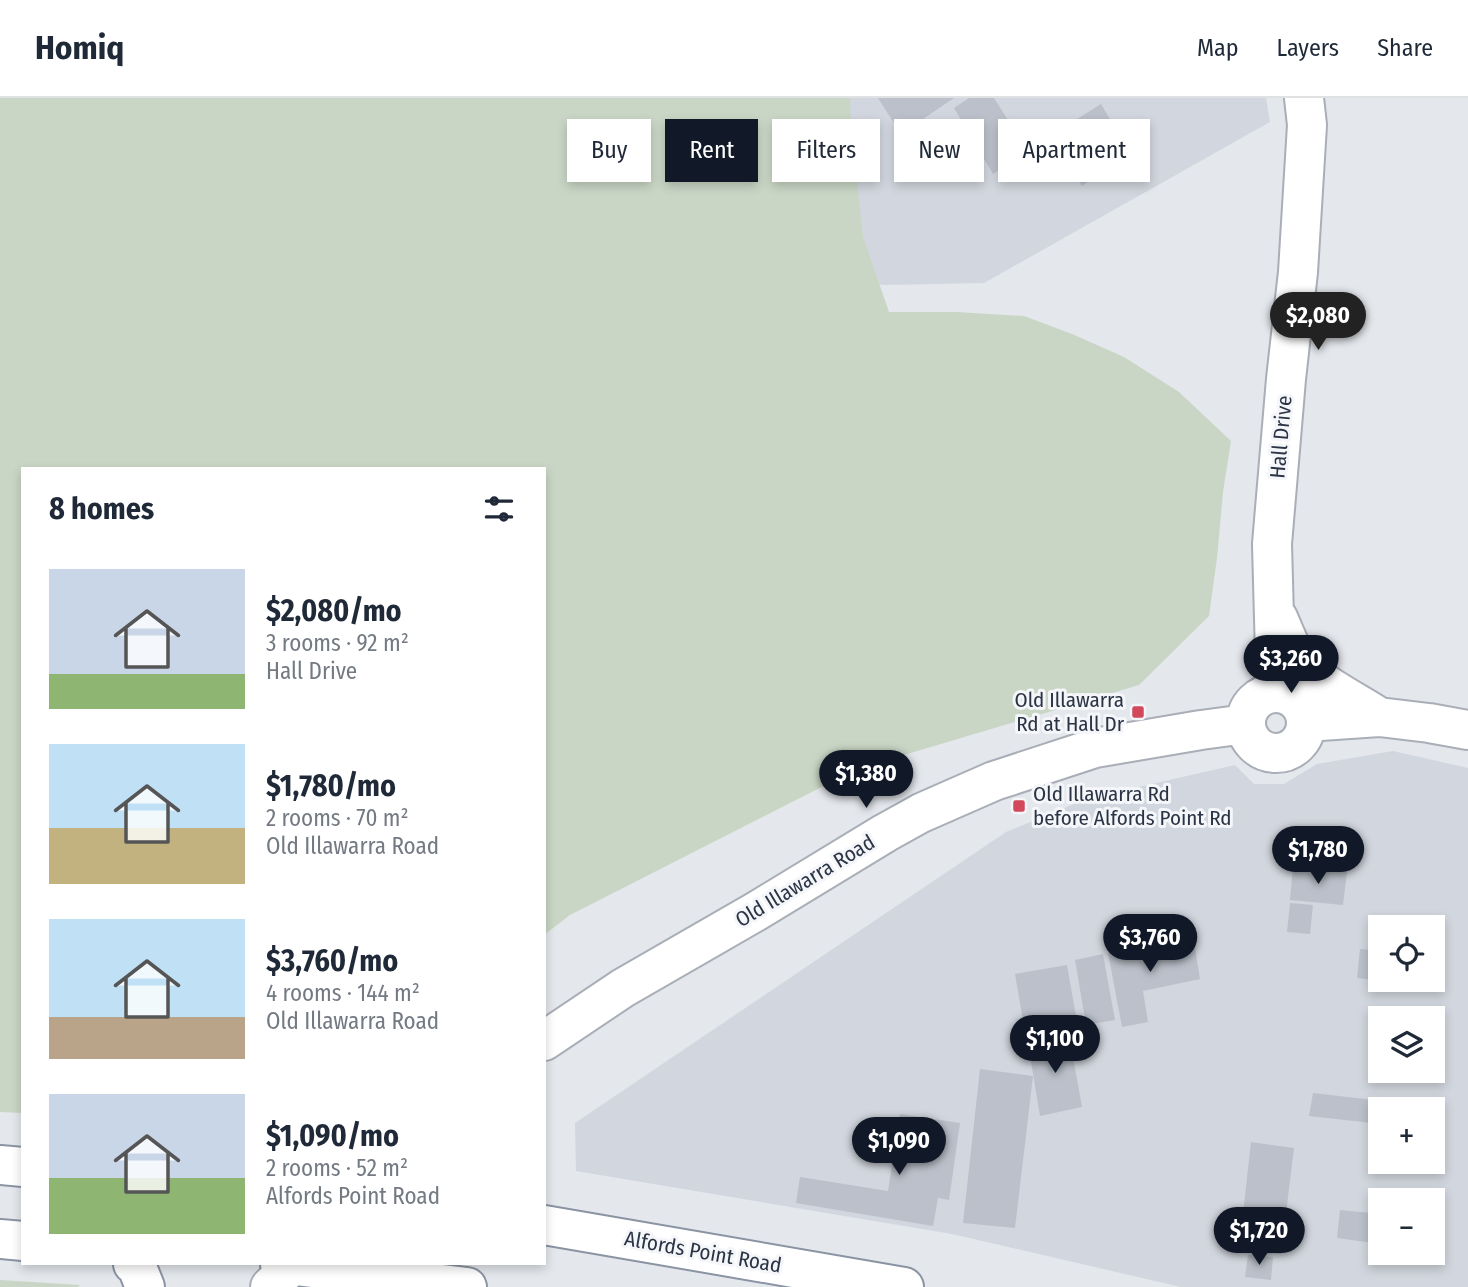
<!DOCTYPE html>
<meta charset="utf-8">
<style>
:root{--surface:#fff;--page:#f6f6f7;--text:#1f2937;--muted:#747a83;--line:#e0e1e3;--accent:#111827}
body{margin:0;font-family:"Fira Sans Condensed",sans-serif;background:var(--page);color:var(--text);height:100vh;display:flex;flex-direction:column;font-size:26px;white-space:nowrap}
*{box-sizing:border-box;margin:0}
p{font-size:23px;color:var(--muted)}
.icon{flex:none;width:38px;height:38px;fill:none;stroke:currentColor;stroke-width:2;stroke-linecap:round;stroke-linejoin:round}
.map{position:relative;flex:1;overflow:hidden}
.drawer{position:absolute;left:21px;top:369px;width:525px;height:798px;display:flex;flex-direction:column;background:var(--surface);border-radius:0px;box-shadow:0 4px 10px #0003}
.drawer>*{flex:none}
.hud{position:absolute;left:567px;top:21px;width:665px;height:63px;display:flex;gap:14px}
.buttons{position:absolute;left:1368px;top:817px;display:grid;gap:14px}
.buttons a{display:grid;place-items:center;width:77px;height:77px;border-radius:0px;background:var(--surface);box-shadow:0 4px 10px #0003;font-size:35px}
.price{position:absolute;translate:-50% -60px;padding:0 16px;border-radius:24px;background:var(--accent);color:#fff;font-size:23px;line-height:46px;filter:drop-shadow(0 2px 4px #0008)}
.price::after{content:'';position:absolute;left:50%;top:42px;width:21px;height:16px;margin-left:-10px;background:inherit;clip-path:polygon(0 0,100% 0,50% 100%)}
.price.on{background:#222;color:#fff}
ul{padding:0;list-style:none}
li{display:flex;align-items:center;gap:21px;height:175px;padding:0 28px}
li span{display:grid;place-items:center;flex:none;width:196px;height:140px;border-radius:0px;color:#555}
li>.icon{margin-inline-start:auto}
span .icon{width:84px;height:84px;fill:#fffc;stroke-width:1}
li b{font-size:30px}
h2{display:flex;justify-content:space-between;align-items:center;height:84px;padding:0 28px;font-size:30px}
.chip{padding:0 24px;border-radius:0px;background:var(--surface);box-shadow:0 4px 10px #0003;font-size:24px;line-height:63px}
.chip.on{background:var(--accent);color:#fff}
header{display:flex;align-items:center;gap:42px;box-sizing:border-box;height:98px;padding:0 35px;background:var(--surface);border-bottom:2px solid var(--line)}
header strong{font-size:33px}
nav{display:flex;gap:38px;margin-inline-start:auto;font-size:24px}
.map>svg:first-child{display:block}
.built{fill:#d2d6de;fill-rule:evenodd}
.green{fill:#c9d6c5}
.building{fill:#bbc0ca}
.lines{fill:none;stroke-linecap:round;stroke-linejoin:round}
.secondary-casing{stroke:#a9aeb7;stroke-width:42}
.highway-casing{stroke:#8b94a3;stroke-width:42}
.secondary{stroke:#fff;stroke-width:38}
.highway{stroke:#fff;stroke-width:38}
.poi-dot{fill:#d1495b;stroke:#f4f6f9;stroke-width:2.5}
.labels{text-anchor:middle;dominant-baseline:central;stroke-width:6;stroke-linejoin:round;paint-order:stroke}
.street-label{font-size:21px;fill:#2b3445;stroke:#f4f6f9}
.poi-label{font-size:21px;fill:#2b3445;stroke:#f4f6f9;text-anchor:end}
</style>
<header>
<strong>Homiq</strong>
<nav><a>Map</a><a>Layers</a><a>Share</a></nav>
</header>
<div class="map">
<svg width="1468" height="1189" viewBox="0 0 1468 1189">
<rect width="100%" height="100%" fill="#e4e7ec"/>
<path class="built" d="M356,0H1266L1270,24L984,185L886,187L338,150Z
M1393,653L1468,670V1189H1181L952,1136L576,1073L575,1025L1006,734L1086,701L1235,667L1254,686H1284L1317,666ZM1381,830H1433V882H1381ZM1381,920H1433V973H1381ZM1381,1012H1433V1064H1381ZM1381,1102H1433V1155H1381Z"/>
<path class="green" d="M0,0H850L851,29L863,139L889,214H957L1024,218L1072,236L1124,259L1179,294L1231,343L1223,394L1217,460L1209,518L1139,587L857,671L570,817L544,837V371H23V1015L0,1014Z
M0,1182L80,1187L78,1189H0Z"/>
<path class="building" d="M878,0H954L901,36Z
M969,0H994L1028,54L993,76L954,10Z
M1101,6L1130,55L1082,88L1050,38Z
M1293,768L1347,774L1343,807L1290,802Z
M1290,805L1313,807L1310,836L1287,834Z
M1193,837L1200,881L1143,893L1148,924L1122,929L1108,855Z
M1360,851L1381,853V883L1357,880Z
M1103,856L1115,922L1086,927L1075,862Z
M1067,867L1077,924L1025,934L1015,876Z
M1390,882H1428L1427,888L1390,884Z
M1069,937L1082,1009L1040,1018L1028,945Z
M980,971L1033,978L1015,1130L963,1125Z
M1313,995L1391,1004V1012H1381V1026L1309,1018Z
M900,1016L960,1025L949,1102L938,1100L933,1128L796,1105L800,1079L888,1093Z
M1251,1044L1294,1050L1281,1156L1239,1152Z
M1340,1112L1381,1116V1146L1337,1140Z
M1248,1157L1273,1159L1271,1182L1245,1179Z"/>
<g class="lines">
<g class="secondary-casing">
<path id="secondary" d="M1278,520C1285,535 1290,552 1301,565C1320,587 1355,603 1379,619
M1276,594L1272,446L1286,281L1298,174L1307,27L1304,0
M1246 625a30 30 0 1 1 60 0a30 30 0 1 1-60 0Z
M1306,624L1379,619L1429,625L1468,632
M544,943L623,890L755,814L885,735L921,715L962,697L994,683L1095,650L1201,632L1246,626
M270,1189L292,1167"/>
</g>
<g class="highway-casing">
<path id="highway" d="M0,1067L23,1069
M544,1127L904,1189
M0,1141L23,1143
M133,1166L137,1169L145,1189
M280,1166L467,1189"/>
</g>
<use href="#secondary" class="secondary"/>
<use href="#highway" class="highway"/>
</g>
<g class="poi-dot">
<rect x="1131" y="607" width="14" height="14" rx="3.5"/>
<rect x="1012" y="701" width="14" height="14" rx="3.5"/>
</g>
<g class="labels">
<g class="street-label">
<text transform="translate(1281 339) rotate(-85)">Hall Drive</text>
<text transform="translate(805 783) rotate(-31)">Old Illawarra Road</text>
<text transform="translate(703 1154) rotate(10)">Alfords Point Road</text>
</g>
<g class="poi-label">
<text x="1124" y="602">Old Illawarra<tspan x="1124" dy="24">Rd at Hall Dr</tspan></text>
<text x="1033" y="696" text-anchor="start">Old Illawarra Rd<tspan x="1033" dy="24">before Alfords Point Rd</tspan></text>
</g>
</g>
</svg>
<div class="buttons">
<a><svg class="icon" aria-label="locate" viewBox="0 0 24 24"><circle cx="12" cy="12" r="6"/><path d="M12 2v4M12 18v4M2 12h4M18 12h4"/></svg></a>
<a><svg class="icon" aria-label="layers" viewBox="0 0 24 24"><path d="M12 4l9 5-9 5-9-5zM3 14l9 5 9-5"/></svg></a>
<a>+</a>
<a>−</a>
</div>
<b class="price on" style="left:1318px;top:254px">$2,080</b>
<b class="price" style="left:1291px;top:597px">$3,260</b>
<b class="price" style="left:866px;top:712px">$1,380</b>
<b class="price" style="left:1318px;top:788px">$1,780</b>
<b class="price" style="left:1150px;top:876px">$3,760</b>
<b class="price" style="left:1055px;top:977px">$1,100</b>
<b class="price" style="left:899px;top:1079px">$1,090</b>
<b class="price" style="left:1259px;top:1169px">$1,720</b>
<div class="hud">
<a class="chip">Buy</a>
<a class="chip on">Rent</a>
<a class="chip">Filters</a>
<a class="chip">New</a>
<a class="chip">Apartment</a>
</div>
<section class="drawer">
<h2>8 homes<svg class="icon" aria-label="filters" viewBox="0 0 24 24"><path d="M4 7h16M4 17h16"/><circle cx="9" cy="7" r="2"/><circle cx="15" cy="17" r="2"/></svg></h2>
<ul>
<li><span style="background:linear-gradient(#c9d6e8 75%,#8fb573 0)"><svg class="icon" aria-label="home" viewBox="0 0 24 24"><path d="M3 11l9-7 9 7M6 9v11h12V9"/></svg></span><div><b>$2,080/mo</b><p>3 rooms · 92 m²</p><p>Hall Drive</p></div></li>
<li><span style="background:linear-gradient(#bfe0f5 60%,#c2b280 0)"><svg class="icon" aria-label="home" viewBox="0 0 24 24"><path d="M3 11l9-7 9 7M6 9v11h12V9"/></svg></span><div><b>$1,780/mo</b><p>2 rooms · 70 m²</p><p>Old Illawarra Road</p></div></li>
<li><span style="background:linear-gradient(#bfe0f5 70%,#b9a48a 0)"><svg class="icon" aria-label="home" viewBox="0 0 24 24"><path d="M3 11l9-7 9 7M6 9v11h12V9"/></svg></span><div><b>$3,760/mo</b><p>4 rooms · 144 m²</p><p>Old Illawarra Road</p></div></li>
<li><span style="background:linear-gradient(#c9d6e8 60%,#8fb573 0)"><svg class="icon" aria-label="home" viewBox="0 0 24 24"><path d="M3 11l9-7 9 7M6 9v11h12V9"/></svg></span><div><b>$1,090/mo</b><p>2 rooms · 52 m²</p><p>Alfords Point Road</p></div></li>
</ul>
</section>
</div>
